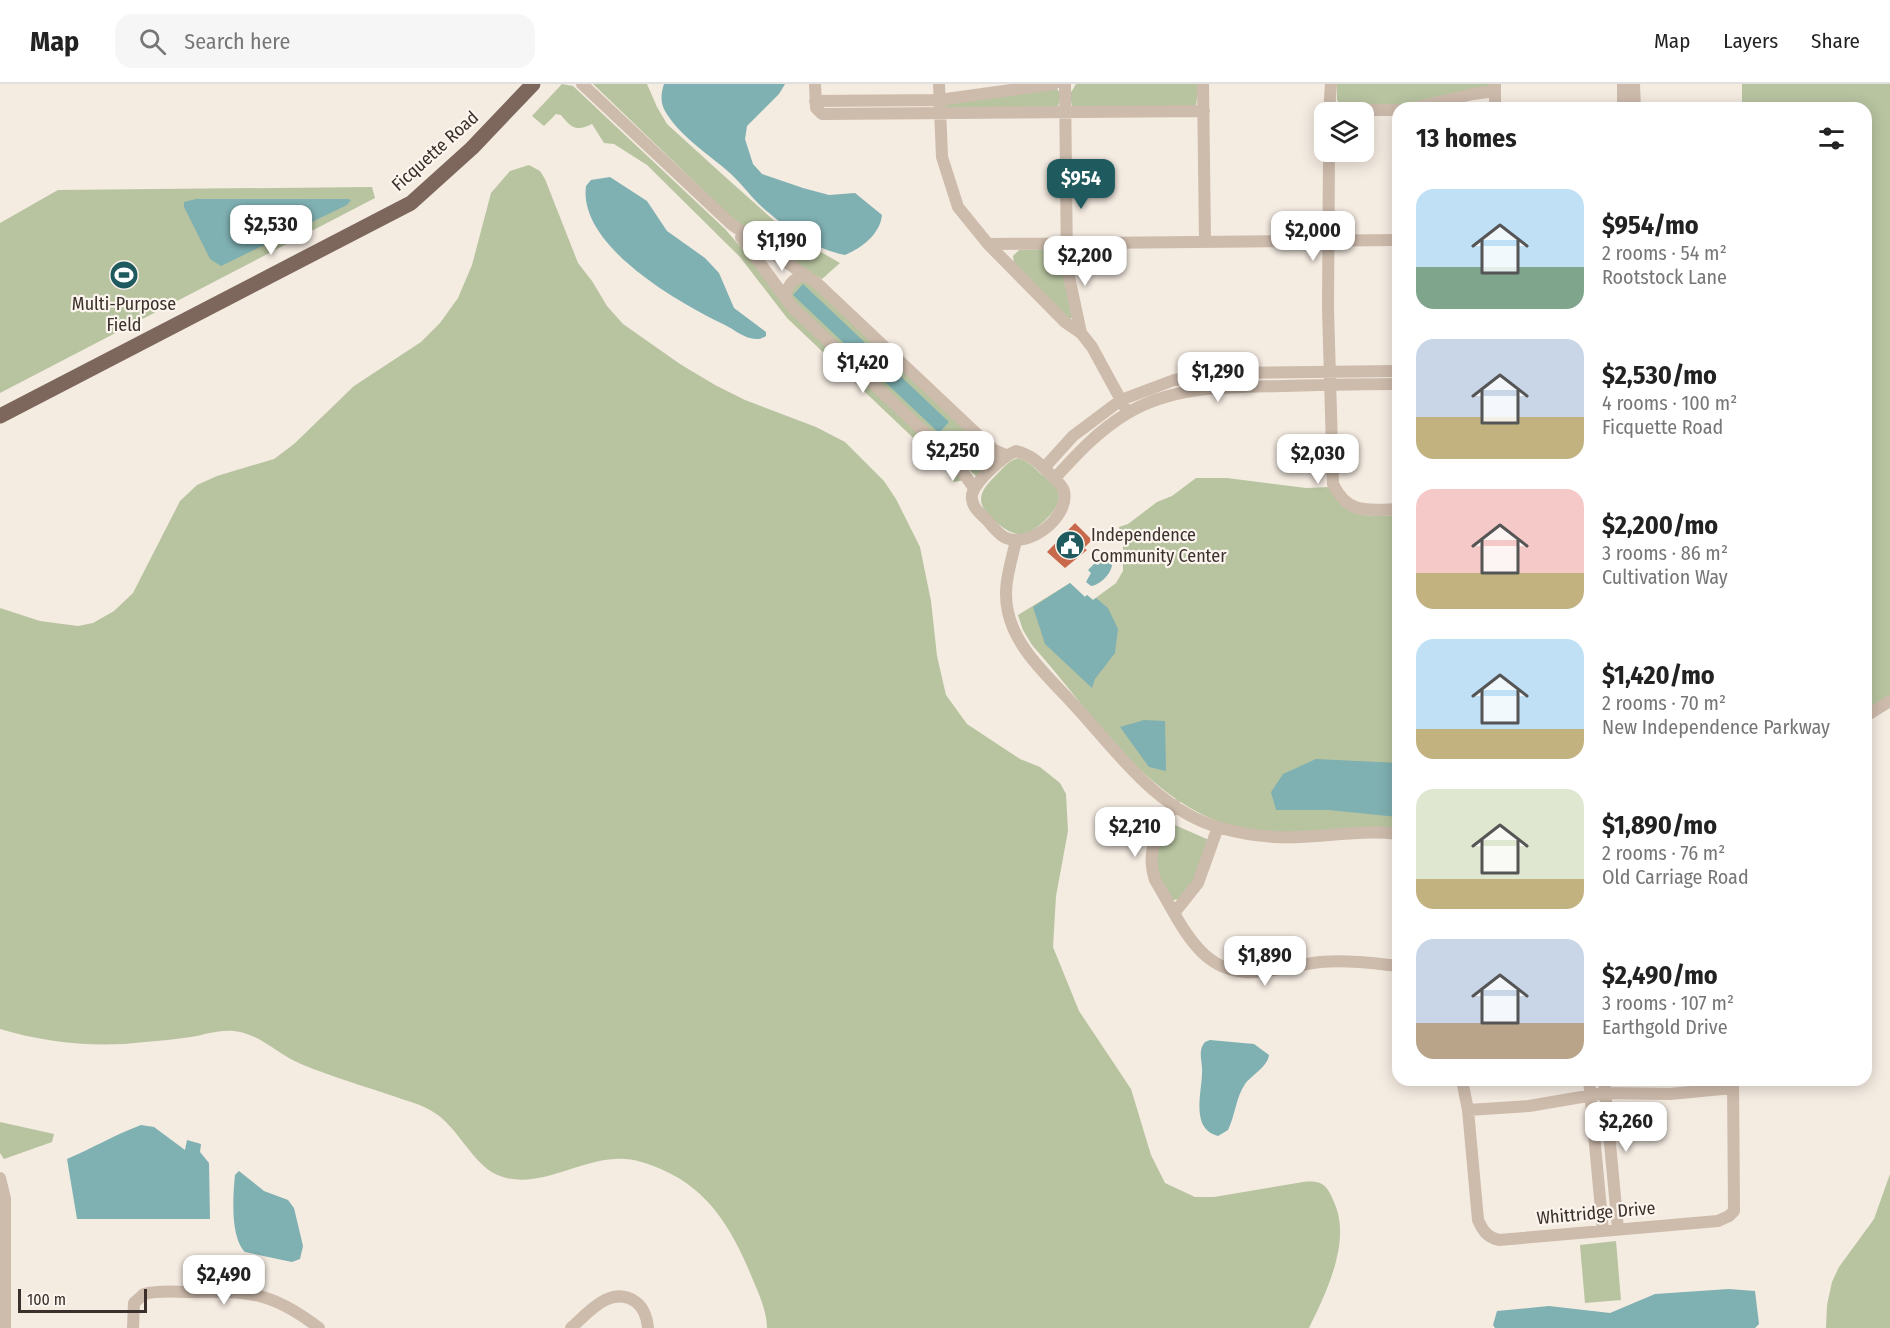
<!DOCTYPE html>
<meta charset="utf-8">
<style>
:root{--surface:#fff;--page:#f6f6f6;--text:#222;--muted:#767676;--line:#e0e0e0;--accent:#1f5a5e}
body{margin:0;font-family:"Fira Sans Condensed",sans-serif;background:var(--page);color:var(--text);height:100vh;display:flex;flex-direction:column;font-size:22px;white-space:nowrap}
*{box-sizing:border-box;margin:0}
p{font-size:20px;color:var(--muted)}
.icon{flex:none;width:33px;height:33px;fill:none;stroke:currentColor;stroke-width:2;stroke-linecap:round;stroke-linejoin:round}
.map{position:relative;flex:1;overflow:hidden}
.panel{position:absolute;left:1392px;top:18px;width:480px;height:984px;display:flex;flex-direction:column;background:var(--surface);border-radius:18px;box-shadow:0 3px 15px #0003}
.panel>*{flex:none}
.buttons{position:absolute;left:1314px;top:18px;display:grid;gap:12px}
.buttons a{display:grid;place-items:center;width:60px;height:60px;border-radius:12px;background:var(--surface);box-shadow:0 3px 15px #0003;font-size:30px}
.scale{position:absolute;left:18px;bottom:15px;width:129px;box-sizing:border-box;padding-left:6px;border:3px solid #3b302b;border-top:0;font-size:16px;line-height:21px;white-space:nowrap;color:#3b302b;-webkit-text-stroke:4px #fbf5ee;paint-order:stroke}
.price{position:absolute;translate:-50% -51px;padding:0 14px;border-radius:12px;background:#fff;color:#222;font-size:20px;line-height:39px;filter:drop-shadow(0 2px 3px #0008)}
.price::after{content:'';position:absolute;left:50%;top:36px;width:18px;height:14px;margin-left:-9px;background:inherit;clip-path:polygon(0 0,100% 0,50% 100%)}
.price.on{background:var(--accent);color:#fff}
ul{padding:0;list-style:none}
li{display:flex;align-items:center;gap:18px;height:150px;padding:0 24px}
li span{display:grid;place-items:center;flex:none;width:168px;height:120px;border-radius:18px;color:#555}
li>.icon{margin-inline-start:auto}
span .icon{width:72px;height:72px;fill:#fffc;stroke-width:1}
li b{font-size:26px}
h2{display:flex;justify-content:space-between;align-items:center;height:72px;padding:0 24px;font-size:26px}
header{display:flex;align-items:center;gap:36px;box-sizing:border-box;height:84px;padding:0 30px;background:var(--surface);border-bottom:2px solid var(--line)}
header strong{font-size:28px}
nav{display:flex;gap:33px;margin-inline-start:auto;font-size:21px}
.search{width:420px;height:54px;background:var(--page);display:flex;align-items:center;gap:15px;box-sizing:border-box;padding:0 21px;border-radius:18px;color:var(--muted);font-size:22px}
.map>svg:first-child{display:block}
.green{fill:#b8c4a0}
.water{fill:#7fb0b2}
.building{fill:#c8694b}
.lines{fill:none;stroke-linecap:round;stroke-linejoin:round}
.minor{stroke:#cdbbac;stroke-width:12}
.major{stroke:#7d675c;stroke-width:15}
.labels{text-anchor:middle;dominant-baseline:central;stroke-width:4.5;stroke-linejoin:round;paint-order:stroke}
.street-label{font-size:18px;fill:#3b302b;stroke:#fbf5ee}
.poi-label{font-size:18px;fill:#3b302b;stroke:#fbf5ee}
</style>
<header>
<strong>Map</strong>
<div class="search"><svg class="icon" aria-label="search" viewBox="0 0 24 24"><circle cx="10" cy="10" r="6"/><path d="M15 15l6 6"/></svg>Search here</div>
<nav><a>Map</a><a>Layers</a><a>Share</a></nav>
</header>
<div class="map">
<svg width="1890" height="1244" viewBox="0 0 1890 1244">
<rect width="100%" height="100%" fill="#f4ebe1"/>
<path class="green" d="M562,0L573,2L725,145L762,187L965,396L954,398L947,386L787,234L740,173L647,81L614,60L604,59L592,40C577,48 571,44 561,31L556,30L544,42L532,32Z
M593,0H647L657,23L667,40L722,90L788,149L840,179L822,195L781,172L729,131Z
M1076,0H1199L1196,22L1072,23L1070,10Z
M1337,0H1490L1488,3L1414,22L1341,23L1337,16Z
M1742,0H1890V612L1866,627V24H1742Z
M1057,5L1061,10L1058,23H945L946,18Z
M529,81L540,87L545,95L578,179L592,197L607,222L623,240L680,280L715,301L745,316L816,343L845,358L884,397L896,415L920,463L931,517L937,572L946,611L967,640L1020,675L1040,683L1060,699L1066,710L1068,747L1056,812L1053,863L1079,927L1131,1005L1151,1071L1165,1099L1195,1113H1214L1303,1098C1322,1096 1327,1101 1334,1118C1352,1157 1326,1209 1309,1244H767C767,1228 759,1210 753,1196C734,1149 711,1107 663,1086C646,1079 633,1074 615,1075C577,1077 540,1104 503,1093C473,1085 459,1041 430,1026C420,1020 407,1017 396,1013C364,1002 332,993 301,980C279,971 263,953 240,948C223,944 207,950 191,953C176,955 160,957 145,958C96,964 47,959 0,945V524L40,537L78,542L93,539L114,527L133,509L180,417L197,401L217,392L274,375L294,360L354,302L421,258L440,239L458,214L472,181L491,109L510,87Z
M372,103L375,114L0,309V139L58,106Z
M1019,166L1055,165L1061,169L1073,233L1070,235L1014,180L1013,172Z
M806,195L996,374L978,394L792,217L790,213L792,204Z
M1018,374C1028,377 1034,383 1041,390C1046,394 1052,398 1056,403C1068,422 1039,442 1026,451C1011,450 1005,446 994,436C971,416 982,405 1000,387C1006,381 1009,377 1018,374Z
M1196,394H1227L1306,404L1330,403C1351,436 1362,432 1398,431V745C1351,739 1303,752 1256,747C1155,734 1094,630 1032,561L1023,546L1018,531L1070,499L1085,513L1087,511L1093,516L1116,499L1123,487V456H1120L1119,443L1128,440L1157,418L1172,412Z
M1168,738L1209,756L1199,787L1181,815L1172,816C1151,779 1151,776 1168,738Z
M0,1038L54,1050L52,1058L4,1075L0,1069Z
M1890,1090V1244H1826L1827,1221L1832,1198L1839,1183L1874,1135Z
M1616,1157L1621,1216L1585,1219L1580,1161Z"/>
<path class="water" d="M664,0H785L779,10L747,42L745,55L753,80L762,90L803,104L829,111L855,109L882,131C880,150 862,164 845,171C814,165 786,144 762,123C751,113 742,100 731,90C709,70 680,53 665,27C660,18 661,9 664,0Z
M610,93L647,117L667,147L705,174L719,189L734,224L766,248V252C752,261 737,247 725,241C679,219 578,162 586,102L591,96Z
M196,115H348L351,116L347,121L221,182L210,175L184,123V118Z
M803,200L949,338L939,349L793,211Z
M1103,476H1107L1112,481C1111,490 1100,501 1091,502L1086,498L1091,489L1088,486L1095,479L1098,481Z
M1070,499L1085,513L1087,511L1093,516L1096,514L1108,524L1118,545L1115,569L1095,595L1092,604L1045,560L1033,523Z
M1144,636L1165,637L1166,687L1149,683L1120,643Z
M1316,675L1398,679V733L1329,726H1276L1271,708L1283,690Z
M1210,956L1254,960L1269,971C1268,982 1252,991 1245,1000C1236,1013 1235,1032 1228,1046L1218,1052C1190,1045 1202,1008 1202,989C1203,978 1197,967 1205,958Z
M141,1041L154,1043L185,1066L187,1056L201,1060L200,1068L209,1079L210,1135H77L67,1075C93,1064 114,1051 141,1041Z
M239,1087L264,1107L288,1116L294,1124L303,1162L300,1175L292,1178L245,1168C230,1153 233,1111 235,1091Z
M1729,1205L1755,1207L1759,1240L1755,1244H1495L1493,1241L1497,1227L1549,1222L1610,1229L1655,1210Z"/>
<path class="building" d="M1075,439L1092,456L1084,464L1087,466L1065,484L1047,468Z"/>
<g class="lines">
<path class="minor" d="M582,0L731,140L818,200L994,366L1006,371
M815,0L816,24L822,30L1204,27
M939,0L942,73L958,123L988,160L1065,238L1081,249L1092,263L1128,329
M1065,0L1067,183L1081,249
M1203,0L1205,158
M1623,0V24
M1634,0L1635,24
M1495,1V24
M815,17L939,16L1054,0
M1414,24L1473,10L1495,7
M1329,26H1398
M1329,28L1331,0
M1329,68L1328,224L1333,400C1348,431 1368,426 1398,425
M741,153L792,223L954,376L974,404
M988,160L1398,156
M785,214C787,202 794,192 807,192
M1016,367C1029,370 1037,377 1046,386C1052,392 1062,400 1064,407C1070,433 1028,466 1004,453C997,449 991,440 985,434C979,428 973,424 972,415C969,401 1004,372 1016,367Z
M1044,384L1073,352L1121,316L1174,296L1220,289L1398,287
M1055,394C1077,370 1098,347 1126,330C1173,301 1230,303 1283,302C1321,301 1360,300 1398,300
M1016,456C1011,480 1002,503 1008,528C1016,566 1051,595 1076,623C1118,669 1158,727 1221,744C1239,749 1257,752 1275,753C1317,755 1356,745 1398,750
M1866,632L1890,617
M1175,721C1158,746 1145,766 1155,796C1170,820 1184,853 1206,872C1241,902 1281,882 1320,878C1347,876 1372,879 1398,882
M1175,828L1198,799L1218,743
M1462,996L1468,1026L1478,1136C1483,1147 1487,1153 1499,1156L1718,1137L1729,1132L1734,1127L1733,996
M1589,996L1603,1147
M1604,996L1618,1145
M1468,1026L1529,1022L1605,1009L1670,1010L1733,1004
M0,1094L5,1115V1244
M133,1244L134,1219L144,1210C159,1206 175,1208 190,1208C248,1207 271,1207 319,1244
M571,1244C588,1229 611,1200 636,1218C644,1224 647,1234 648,1244"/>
<path class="major" d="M0,332L411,119L472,64L533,0"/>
</g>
<defs>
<g id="stadium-disc" transform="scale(1.5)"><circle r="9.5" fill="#1f5a5e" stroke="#fbf5ee"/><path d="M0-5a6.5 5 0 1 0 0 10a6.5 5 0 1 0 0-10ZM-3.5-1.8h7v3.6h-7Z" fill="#fff"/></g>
<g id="civic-disc" transform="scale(1.5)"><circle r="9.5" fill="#1f5a5e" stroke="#fbf5ee"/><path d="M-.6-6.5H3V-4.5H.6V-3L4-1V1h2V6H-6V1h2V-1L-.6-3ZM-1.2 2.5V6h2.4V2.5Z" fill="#fff"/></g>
</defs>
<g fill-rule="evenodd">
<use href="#stadium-disc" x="124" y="191"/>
<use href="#civic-disc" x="1070" y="461"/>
</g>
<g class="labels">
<g class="street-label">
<text transform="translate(435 67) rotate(-42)">Ficquette Road</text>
<text transform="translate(1596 1129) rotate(-5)">Whittridge Drive</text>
</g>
<g class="poi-label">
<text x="124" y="220">Multi-Purpose<tspan x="124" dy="21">Field</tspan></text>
<text x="1091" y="451" text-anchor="start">Independence<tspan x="1091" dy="21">Community Center</tspan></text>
</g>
</g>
</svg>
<div class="buttons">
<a><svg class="icon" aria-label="layers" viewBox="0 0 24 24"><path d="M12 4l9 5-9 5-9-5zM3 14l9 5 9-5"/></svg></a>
</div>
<div class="scale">100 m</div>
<b class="price on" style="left:1081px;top:126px">$954</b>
<b class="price" style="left:271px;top:172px">$2,530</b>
<b class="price" style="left:1313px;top:178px">$2,000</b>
<b class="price" style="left:782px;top:188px">$1,190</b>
<b class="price" style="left:1085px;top:203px">$2,200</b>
<b class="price" style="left:863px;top:310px">$1,420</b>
<b class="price" style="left:1218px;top:319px">$1,290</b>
<b class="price" style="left:953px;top:398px">$2,250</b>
<b class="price" style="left:1318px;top:401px">$2,030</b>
<b class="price" style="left:1135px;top:774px">$2,210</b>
<b class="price" style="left:1265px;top:903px">$1,890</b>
<b class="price" style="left:1626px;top:1069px">$2,260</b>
<b class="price" style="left:224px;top:1222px">$2,490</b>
<section class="panel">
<h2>13 homes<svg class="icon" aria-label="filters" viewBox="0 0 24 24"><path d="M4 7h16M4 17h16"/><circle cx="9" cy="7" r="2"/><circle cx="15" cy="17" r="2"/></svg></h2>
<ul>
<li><span style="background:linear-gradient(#bfe0f5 65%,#7fa58c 0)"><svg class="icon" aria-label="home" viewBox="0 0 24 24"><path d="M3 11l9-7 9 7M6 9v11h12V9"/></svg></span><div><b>$954/mo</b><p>2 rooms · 54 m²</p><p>Rootstock Lane</p></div></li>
<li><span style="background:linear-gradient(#c9d6e8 65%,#c2b280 0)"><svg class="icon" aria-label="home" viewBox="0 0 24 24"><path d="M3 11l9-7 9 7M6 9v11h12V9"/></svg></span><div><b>$2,530/mo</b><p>4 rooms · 100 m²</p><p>Ficquette Road</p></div></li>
<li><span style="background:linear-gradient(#f6c9c9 70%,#c2b280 0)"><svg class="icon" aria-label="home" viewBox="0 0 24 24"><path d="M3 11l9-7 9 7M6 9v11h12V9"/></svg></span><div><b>$2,200/mo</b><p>3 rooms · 86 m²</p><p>Cultivation Way</p></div></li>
<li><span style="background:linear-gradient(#bfe0f5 75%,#c2b280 0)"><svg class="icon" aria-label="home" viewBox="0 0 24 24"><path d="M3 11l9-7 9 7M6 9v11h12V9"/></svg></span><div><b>$1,420/mo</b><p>2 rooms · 70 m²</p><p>New Independence Parkway</p></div></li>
<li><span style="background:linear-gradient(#dfe7d0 75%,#c2b280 0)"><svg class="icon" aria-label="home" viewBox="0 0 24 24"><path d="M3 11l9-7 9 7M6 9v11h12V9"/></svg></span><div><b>$1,890/mo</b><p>2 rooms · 76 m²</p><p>Old Carriage Road</p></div></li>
<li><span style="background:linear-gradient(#c9d6e8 70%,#b9a48a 0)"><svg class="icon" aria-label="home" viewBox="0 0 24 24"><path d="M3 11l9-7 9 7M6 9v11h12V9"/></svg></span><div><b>$2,490/mo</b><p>3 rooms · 107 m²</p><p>Earthgold Drive</p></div></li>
</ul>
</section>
</div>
